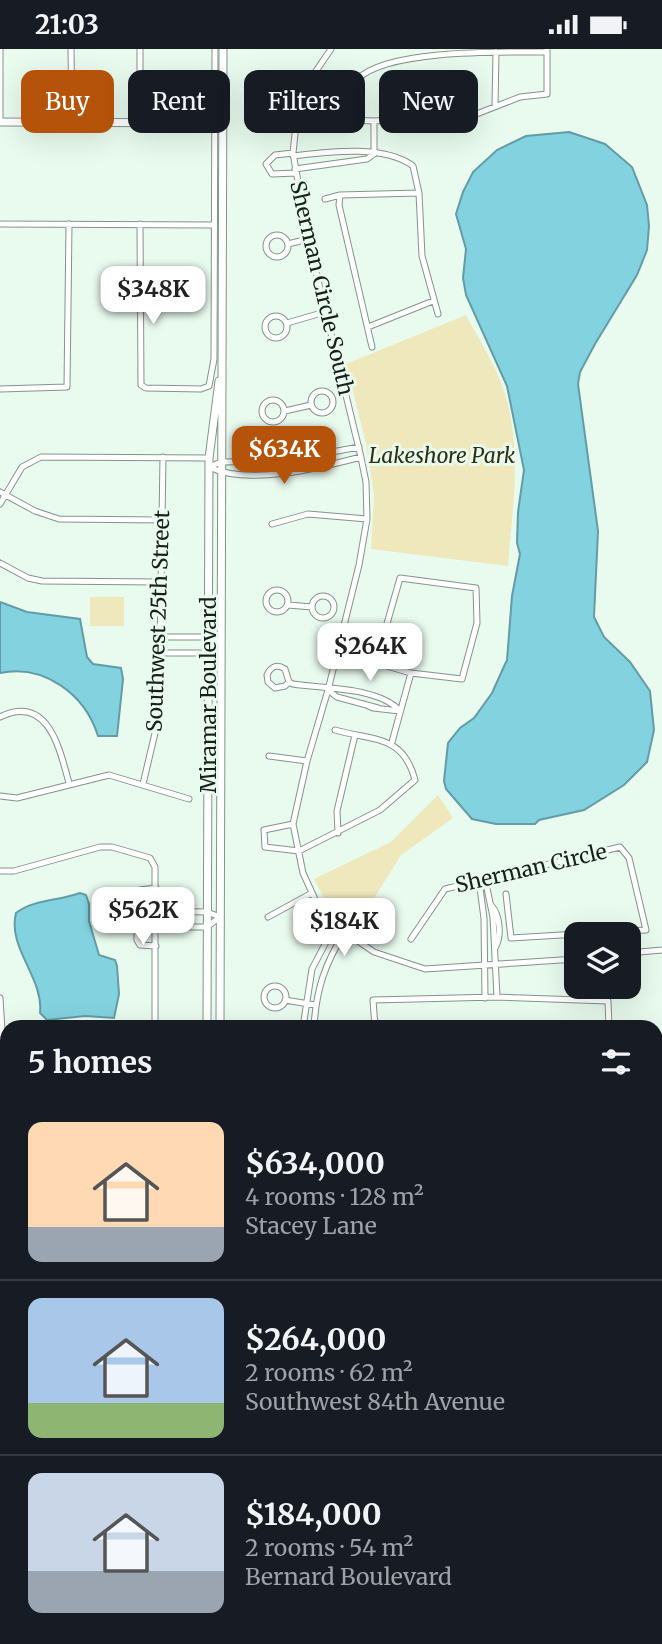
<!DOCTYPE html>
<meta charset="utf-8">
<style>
:root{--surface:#171b24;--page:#242831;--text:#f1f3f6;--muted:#9ea1a6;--line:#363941;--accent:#b45309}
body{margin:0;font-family:Merriweather,serif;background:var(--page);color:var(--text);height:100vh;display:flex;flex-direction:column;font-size:26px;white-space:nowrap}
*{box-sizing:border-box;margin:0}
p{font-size:23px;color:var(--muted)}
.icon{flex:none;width:38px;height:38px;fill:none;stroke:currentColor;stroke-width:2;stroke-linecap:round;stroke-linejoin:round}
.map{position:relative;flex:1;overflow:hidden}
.panel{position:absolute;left:0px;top:971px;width:663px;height:625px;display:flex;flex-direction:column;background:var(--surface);border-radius:21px 21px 0 0;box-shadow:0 7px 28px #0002}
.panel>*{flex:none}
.hud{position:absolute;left:21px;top:21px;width:621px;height:63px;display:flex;gap:14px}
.buttons{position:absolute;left:564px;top:873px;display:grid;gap:14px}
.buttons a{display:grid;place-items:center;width:77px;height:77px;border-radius:14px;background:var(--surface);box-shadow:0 7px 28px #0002;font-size:35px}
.price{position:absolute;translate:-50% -60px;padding:0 16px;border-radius:14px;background:#fff;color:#222;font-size:23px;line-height:46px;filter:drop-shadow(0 2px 4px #0008)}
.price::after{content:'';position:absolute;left:50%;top:42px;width:21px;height:16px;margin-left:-10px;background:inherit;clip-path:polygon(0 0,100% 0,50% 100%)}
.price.current{background:var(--accent);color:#fff}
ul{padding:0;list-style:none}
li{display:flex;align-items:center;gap:21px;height:175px;padding:0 28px}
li+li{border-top:2px solid var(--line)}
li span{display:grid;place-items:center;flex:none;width:196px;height:140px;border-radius:14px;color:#555}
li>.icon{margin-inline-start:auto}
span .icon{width:84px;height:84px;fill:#fffc;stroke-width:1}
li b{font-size:30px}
h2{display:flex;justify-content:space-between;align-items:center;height:84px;padding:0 28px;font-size:30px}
.pill{padding:0 24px;border-radius:14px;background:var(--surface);box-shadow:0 7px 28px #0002;font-size:24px;line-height:63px}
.pill.current{background:var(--accent);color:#fff}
.status{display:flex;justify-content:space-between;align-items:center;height:49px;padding:0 35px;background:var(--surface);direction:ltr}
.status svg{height:19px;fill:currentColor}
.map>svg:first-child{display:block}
.green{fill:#eee8bc}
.water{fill:#83d2e0;stroke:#639ca5;stroke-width:2}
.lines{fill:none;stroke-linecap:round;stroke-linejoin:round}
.minor-casing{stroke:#839489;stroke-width:7}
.tertiary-casing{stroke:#839489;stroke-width:9}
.primary-casing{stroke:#dadbdb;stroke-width:10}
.minor{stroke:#fff;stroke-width:5}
.tertiary{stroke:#fff;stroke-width:7}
.primary{stroke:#89e3d9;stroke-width:9}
.labels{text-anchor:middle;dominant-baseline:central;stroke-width:6;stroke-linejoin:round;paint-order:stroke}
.street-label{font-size:21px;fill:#191f1b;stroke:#e9fbef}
.park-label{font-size:21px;font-style:italic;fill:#322e12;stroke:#e9fbef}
</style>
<div class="status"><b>21:03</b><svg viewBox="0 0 49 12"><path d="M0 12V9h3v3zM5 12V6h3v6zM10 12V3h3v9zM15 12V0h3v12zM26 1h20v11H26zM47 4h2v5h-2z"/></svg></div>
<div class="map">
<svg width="662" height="1595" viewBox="0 0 662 1595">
<rect width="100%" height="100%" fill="#e9fbef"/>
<path class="green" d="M466,266C476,285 488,304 497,324C525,385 513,453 508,517L371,500L374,446L366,394L346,315Z
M90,548H124V577H90Z
M438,746L453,769L401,806L355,880C334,871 324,849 314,830L391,793Z
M100,838H125V853H100Z"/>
<path class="water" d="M569,83L605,95L632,118L647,156L649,177L647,201L637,226L595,295L580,323L578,335L598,482L594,568L604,588L630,613L650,642L654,681L647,713L624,736L584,761L539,771L535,775H496L472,770L446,740L444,732L448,694L460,679L474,669L492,644L507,611L512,547L520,505L517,494L518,463L524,421L507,337L466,246L463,229L466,200L456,165L463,143L473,123L497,101L526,87Z
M0,553L27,563L80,570L87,608L93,615L121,619L123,630L117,687H98C85,645 44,615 0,624Z
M80,844L86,846L89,855V872L99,906L115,911L117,917L119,945L114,969L85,967L47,971L40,964C44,929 7,899 16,864C34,850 59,852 80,844Z"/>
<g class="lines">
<g class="minor-casing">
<path id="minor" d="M71,0L72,73
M331,0L299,47L293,104L308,190L360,404L366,433L367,470L359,516L328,641L307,712L293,775L303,824L319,859L345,883L374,903L425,920L576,910
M265 37a11 11 0 1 1 22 0a11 11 0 1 1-22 0Z
M495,57L496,3
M316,70L374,72L474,66L520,48L547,45V0
M345,70C347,55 348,42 358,30C387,0 503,3 547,3
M374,72V105
M0,73V0
M140,73V0
M293,104L275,106L266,115L272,125L296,124
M293,107C328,103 383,95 413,117L419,144L422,207L438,265
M295,120L367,110L374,105
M340,146L339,156L372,298
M325,150L340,146L419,144
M0,175L214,176
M140,175L141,336L146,339L201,340L209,337L214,310L215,0
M266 197a11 11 0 1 1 22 0a11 11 0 1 1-22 0Z
M288,195L308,190
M265 278a11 11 0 1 1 22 0a11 11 0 1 1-22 0Z
M287,274L325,263
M368,278L433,252
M0,340L67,338L69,175
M311 353a11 11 0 1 1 22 0a11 11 0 1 1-22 0Z
M262 362a11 11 0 1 1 22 0a11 11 0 1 1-22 0Z
M285,362L311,356
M209,418C249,437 319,419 361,408
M209,418L221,413L283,412L359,398
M0,443L35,462L59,470L162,471
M0,455L22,418L41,408L209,409
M272,475L308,465L367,470
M0,514L28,529L42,532L159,533
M266 552a11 11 0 1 1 22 0a11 11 0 1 1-22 0Z
M312 558a11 11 0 1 1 22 0a11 11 0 1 1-22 0Z
M288,556L312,558
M159,588H208L221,594L208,604H159
M352,607L411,624L462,630L477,574L476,539L400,529L376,613
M289,633L285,637L275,639L268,633L267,626C271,617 277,615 285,620L289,633L293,635C324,640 379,638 400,662
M328,641L337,648L378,659
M364,655L373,659L400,662
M0,668C49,644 60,702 69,734
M392,693L411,624
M269,707L307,712
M143,735L159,667L163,408
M0,747L17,749L109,726L189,750
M293,775L264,781L265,798L299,802L380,761L415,731C403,685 373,692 335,681
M338,784L337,762L355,686
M0,822H14L100,798H112L150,809L155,818V978
M485,830L493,868L497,948
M479,832L484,869L485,949
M156,839L140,841L137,847V891L140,896L156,897
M491,856C500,866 502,887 495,899
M155,862L207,863L220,868L207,878H156
M268,868L312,844
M411,890L445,840L620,798L629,809L646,881L511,889L506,845
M628,904L662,901
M264 948a11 11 0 1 1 22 0a11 11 0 1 1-22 0Z
M0,949L3,997
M285,951L315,956
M303,978L312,920L336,874
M314,978C316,941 325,914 345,883
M375,978L373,951L497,948L608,952L609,978
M0,1019H7
M0,1096L2,1072
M0,1172H7
M0,1302H7
M0,1378H7
M0,1447H7
M0,1516H7
M656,1576L661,1306
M0,1587H7
M208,1591L377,1595
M64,1595V1589
M135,1595V1589
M447,1595V1589
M517,1595V1589
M586,1595V1589
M656,1595V1589"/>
</g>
<g class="tertiary-casing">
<path id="tertiary" d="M0,73L215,74
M207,978L209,409L219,332
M220,978L223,0"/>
</g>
<g class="primary-casing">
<path id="primary" d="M656,1249H662
M0,1251H7
M656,1257H662
M0,1265H7
M656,1266H662"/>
</g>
<use href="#minor" class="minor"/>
<use href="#tertiary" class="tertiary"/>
<use href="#primary" class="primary"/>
</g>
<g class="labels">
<g class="street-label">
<text transform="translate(322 239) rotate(77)">Sherman Circle South</text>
<text transform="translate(158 572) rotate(-88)">Southwest 25th Street</text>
<text transform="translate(208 646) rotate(-90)">Miramar Boulevard</text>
<text transform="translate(531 819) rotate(-13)">Sherman Circle</text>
</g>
<g class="park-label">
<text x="442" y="406">Lakeshore Park</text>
</g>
</g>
</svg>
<div class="buttons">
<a><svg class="icon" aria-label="layers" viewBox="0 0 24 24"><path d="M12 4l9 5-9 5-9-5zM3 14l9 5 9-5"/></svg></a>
</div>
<b class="price" style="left:153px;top:277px">$348K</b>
<b class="price current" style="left:284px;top:437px">$634K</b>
<b class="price" style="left:370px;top:634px">$264K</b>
<b class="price" style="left:143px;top:898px">$562K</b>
<b class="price" style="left:344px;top:909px">$184K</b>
<div class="hud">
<a class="pill current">Buy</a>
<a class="pill">Rent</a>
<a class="pill">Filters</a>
<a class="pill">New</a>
</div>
<section class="panel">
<h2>5 homes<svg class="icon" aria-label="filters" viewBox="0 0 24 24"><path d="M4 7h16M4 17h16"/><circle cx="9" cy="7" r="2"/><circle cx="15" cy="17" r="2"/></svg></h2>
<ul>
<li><span style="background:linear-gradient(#ffd9b3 75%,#9aa5b1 0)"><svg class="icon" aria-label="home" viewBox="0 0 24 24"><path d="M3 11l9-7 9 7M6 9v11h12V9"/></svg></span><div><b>$634,000</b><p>4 rooms · 128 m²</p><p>Stacey Lane</p></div></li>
<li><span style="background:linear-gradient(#a9c7e8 75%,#8fb573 0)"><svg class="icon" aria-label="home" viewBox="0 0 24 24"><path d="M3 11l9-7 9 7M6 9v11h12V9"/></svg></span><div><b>$264,000</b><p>2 rooms · 62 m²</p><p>Southwest 84th Avenue</p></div></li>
<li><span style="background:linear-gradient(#c9d6e8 70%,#9aa5b1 0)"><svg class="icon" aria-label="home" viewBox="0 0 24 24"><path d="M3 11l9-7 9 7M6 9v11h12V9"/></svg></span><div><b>$184,000</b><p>2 rooms · 54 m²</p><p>Bernard Boulevard</p></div></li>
</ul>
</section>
</div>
